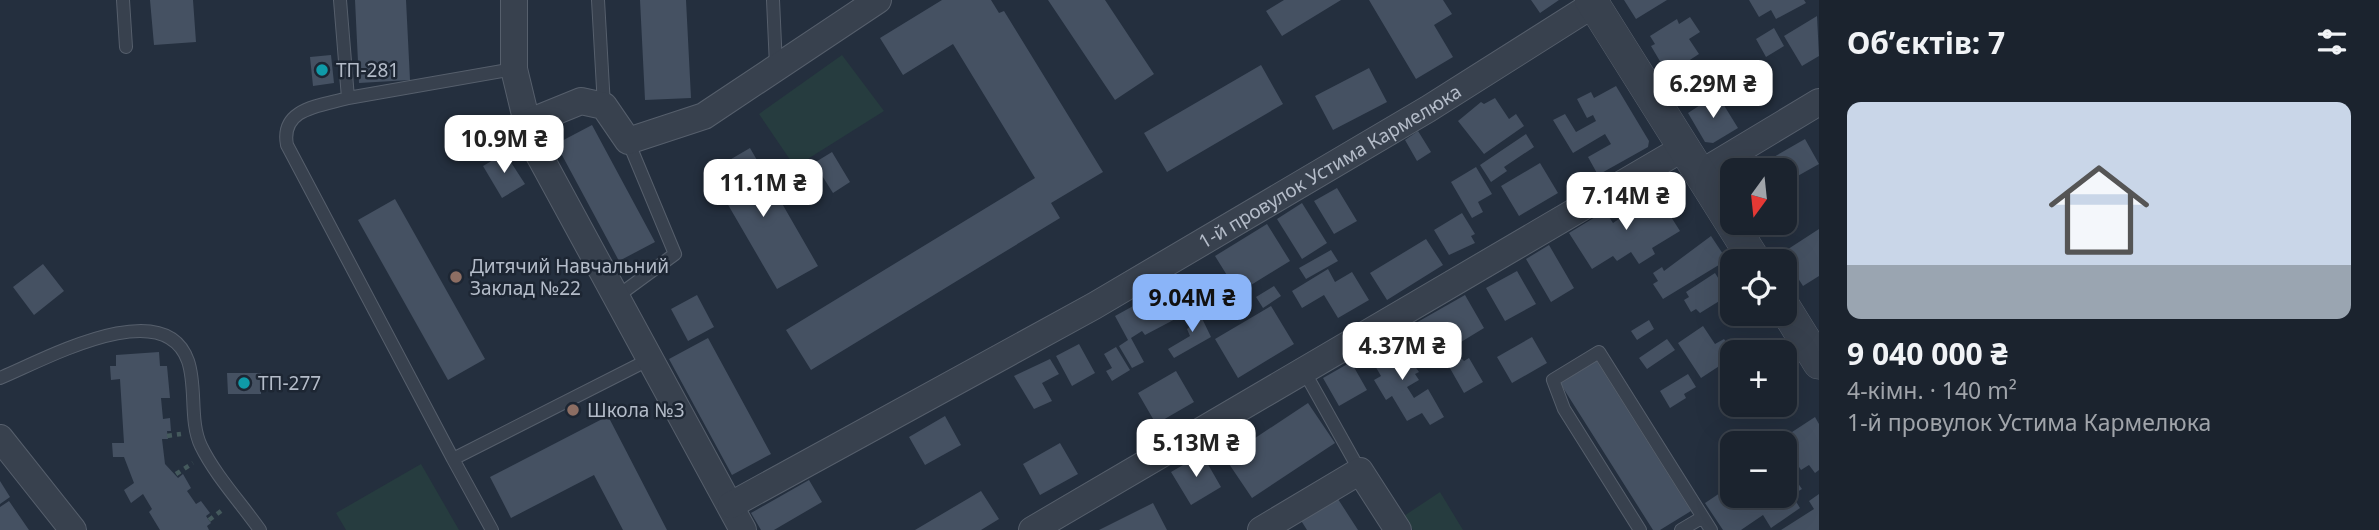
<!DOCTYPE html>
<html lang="uk">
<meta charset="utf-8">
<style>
:root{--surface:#1b232e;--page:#242b36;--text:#f1f3f6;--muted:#a0a4aa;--line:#39404a;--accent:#8ab4f8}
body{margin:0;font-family:"Noto Sans",sans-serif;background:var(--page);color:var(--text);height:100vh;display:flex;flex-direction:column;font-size:26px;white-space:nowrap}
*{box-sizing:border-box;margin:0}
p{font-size:23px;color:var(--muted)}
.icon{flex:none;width:38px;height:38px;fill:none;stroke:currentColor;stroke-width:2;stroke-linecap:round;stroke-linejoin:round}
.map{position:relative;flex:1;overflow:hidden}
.side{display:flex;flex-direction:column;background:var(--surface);width:560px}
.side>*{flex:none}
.needle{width:46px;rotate:195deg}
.tools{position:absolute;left:1720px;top:158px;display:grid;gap:14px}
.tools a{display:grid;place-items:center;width:77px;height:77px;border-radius:14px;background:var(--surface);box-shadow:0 7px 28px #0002,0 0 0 2px var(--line);font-size:35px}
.price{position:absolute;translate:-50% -60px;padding:0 16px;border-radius:14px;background:#fff;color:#222;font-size:23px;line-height:46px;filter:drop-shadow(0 2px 4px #0008)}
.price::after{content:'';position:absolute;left:50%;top:42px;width:21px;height:16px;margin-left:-10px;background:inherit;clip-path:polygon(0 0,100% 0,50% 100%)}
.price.active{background:var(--accent);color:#111}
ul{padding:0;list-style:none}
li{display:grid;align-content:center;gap:14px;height:371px;padding:0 28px}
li+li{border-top:2px solid var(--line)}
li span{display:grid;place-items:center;height:217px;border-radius:14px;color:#555}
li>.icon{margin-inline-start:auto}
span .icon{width:126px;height:126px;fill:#fffc;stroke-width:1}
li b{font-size:30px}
h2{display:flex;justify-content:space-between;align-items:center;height:84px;padding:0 28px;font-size:30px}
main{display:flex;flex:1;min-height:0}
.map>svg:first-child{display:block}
.green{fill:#263c3f}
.building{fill:#455162}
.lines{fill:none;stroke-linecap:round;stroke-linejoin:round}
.service-casing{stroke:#565f6c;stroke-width:14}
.minor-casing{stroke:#565f6c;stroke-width:28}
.tertiary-casing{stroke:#565f6c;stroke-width:33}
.path{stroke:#44595c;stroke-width:4.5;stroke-dasharray:5 5;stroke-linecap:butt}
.service{stroke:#38414e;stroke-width:12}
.minor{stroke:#38414e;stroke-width:26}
.tertiary{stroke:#38414e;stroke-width:32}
.culture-dot{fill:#0f9aa8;stroke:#1d2633;stroke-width:2.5}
.education-dot{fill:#8d6e63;stroke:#1d2633;stroke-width:2.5}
.labels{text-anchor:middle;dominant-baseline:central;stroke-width:5;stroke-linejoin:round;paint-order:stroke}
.poi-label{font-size:19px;fill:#b4bcc9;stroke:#1d2633;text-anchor:start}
.street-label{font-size:19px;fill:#b4bcc9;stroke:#1d2633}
</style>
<main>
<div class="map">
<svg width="1819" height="530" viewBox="0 0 1819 530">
<rect width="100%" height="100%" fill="#242f3e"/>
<path class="green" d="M842,55L884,111L795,167L759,114Z
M421,464L459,530H346L336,513Z
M1440,492L1463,530H1413L1404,516Z"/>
<path class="building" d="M150,0H193L196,42L154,45Z
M355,0H406L410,80L359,83Z
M640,0H686L691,98L645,100Z
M942,0H991L999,13L1004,11L1103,172L1051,203L1060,218L811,370L786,330L1035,178L953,44L903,75L880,38Z
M1048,0H1105L1154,74L1115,100Z
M1284,0H1341L1282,36L1266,11Z
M1369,0H1443L1452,14L1434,25L1453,57L1416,79Z
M1531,0H1559L1540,13Z
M1624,0H1667L1636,19Z
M1749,0H1804L1806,3L1776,19L1771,10L1759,17Z
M1817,16L1819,56L1802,66L1784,36Z
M1690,17L1700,32L1689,39L1699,54L1673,71L1665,60L1661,63L1651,46L1655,44L1650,36L1677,19L1679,24Z
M1774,28L1784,46L1766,57L1756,39Z
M331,55L334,83L313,86L310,57Z
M1755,60L1766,77L1745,91L1734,73Z
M1699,63L1708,78L1695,87L1685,71Z
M1261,65L1283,104L1167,172L1144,133Z
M1369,68L1387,102L1333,130L1315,96Z
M1679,82L1686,93L1678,97L1672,86Z
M1616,86L1649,141L1648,147L1598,175L1588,157L1611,144L1605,134L1573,153L1553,120L1565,114L1576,132L1596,121L1593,115L1587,118L1577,99L1591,92L1594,98Z
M1717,94L1738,128L1713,143L1705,142L1688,113Z
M1495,98L1509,119L1516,114L1524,126L1484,154L1458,121L1481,102L1484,104Z
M592,125L655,242L619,261L556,144Z
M1418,131L1431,152L1417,161L1405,140Z
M1526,134L1534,147L1504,167L1507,171L1491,182L1480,165Z
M1805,139L1819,164L1787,182L1785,170H1779L1772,158Z
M750,148L818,266L777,289L709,172Z
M832,152L850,182L833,193L814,163Z
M505,153L525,184L502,198L483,166Z
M1540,163L1558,193L1519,216L1501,186Z
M1476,167L1492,194L1478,202L1483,212L1472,218L1451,182Z
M1652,187L1680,231L1652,248L1655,254L1639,264L1631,252L1617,261L1613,256L1592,269L1569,233L1605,211L1613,223L1632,210L1627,202Z
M1337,188L1357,221L1334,234L1314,201Z
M395,199L485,359L448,380L358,220Z
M1302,203L1327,243L1302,259L1277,219Z
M1462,213L1475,234L1471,236L1475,243L1449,255L1434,230Z
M1267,224L1290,261L1238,293L1215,256Z
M1819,229V276L1803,286L1782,253Z
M1711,236L1727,260L1663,299L1653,284L1658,281L1653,273L1662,267L1664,271Z
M1426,239L1443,265L1387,300L1370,273Z
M1549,245L1574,288L1551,302L1526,259Z
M1331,250L1338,261L1306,279L1299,268Z
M43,264L64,291L34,315L13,287Z
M1328,269L1335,282L1352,272L1369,300L1338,318L1324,295L1302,308L1292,291Z
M1517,271L1536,304L1505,321L1486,288Z
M1715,273L1729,295L1700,313L1696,309L1691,312L1684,300L1689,297L1686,292Z
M1274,286L1281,296L1263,308L1256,297Z
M1166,288L1181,316L1145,335L1142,331L1131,338L1144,362L1132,368L1119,346L1128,340L1115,316Z
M697,295L714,327L688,341L671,309Z
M1465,295L1484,328L1461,342L1458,336L1448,342L1453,349L1434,360L1414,324Z
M1196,306L1211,337L1174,358L1168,349L1190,336L1187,329L1193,325L1186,312Z
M1271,306L1294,344L1238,378L1215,339Z
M1649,320L1654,329L1637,340L1631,331Z
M1703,326L1715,344L1724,339L1731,349L1722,355L1727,361L1701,378L1678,343Z
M1394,337L1419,372L1415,374L1419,380L1407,387L1414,398L1428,389L1444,417L1430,425L1422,413L1407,421L1392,396L1386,400L1374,380L1381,376L1367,352Z
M1532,337L1547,363L1512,383L1497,357Z
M708,338L771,454L732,475L669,359Z
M1667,339L1675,350L1647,369L1639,358Z
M1079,344L1095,373L1072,386L1056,356Z
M1116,347L1130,370L1112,381L1106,371L1112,368L1104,354Z
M159,352L160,366H167L170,398H161L163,419L170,418L171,431H167L168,439H162L165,464L178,478L183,474L191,488L187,491L196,504L201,501L210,513L206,516L211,523L207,526L209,530H160L149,512L152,509L143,494L131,503L124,490L134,483L124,457H113L112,443H124L120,379L111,380L110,366H116V355Z
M1455,357H1460L1464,361L1469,358L1483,382L1464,393L1447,363Z
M1050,359L1059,374L1042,383L1052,401L1034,409L1014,376Z
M1596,360L1691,511L1660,530H1653L1560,383Z
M1351,362L1367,390L1339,406L1323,378Z
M1785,364L1799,385L1785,394Z
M1176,371L1194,402L1156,424L1138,393Z
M227,373H261V394H228Z
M1688,374L1696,387L1684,394L1686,398L1670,408L1660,391Z
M1308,403L1335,443L1252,498L1225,458Z
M608,416L667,530H623L594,475L511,518L490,477Z
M945,416L961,445L925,465L909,437Z
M1815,417L1819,424V470L1815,473L1809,465L1801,470L1790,453L1798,447L1789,434Z
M1060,443L1078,474L1040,495L1023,464Z
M1202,454L1221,487L1191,505L1171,472Z
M1790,472L1802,489L1792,495L1800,508L1771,528L1763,515L1741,530H1723L1705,503L1732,485V495H1785V475Z
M809,480L822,502L774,530H761L751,513Z
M0,481L10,497L0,504Z
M981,491L999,519L981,530H915Z
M1819,494V530H1781L1814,509L1809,501Z
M1336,496L1358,530H1307L1300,519Z
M9,501L29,530H0V507Z
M1153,503L1167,530H1099Z"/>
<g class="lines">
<g class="service-casing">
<path id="service" d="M123,0L126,47
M340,0L348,98L514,69
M598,0L604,106
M773,0L776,66
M348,98C320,106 280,108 287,145L453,459
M615,298L675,254L628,141
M1304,371L1360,471
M0,378C42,361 164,292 188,361C197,387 189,421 201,446C215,475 241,503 260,530
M492,530L453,459L650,359
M1640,530L1564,409L1553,380L1599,352L1711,530
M1681,530L1703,517"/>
</g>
<g class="minor-casing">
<g id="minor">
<path d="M514,0V69L527,123L538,153L743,530"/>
<path d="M527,123L581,101L604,106L628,141L704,116L878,0"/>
<path d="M1701,173L1819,102"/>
<path d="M0,438L73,530"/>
<path id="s1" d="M731,505L1094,306L1428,109L1594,4"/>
<path d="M1032,530L1685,147"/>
<path d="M1261,530L1360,471L1398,530"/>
</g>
</g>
<g class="tertiary-casing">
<path id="tertiary" d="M1591,0L1755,261
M1785,308L1819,363"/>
</g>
<path class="path" d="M167,436L181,434
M176,474L193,463
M209,520L225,508"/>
<use href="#service" class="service"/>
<use href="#minor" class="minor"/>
<use href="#tertiary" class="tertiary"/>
</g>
<g class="culture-dot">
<circle cx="322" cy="70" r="7"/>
<circle cx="244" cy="383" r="7"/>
</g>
<g class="education-dot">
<circle cx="456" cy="277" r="7"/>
<circle cx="573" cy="410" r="7"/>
</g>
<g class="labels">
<g class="poi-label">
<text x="336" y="70">ТП-281</text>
<text x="470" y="266">Дитячий Навчальний<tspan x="470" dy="22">Заклад №22</tspan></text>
<text x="258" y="383">ТП-277</text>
<text x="587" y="410">Школа №3</text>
</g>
<g class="street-label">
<text stroke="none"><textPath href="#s1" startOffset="688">1-й провулок Устима Кармелюка</textPath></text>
</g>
</g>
</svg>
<div class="tools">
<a><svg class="needle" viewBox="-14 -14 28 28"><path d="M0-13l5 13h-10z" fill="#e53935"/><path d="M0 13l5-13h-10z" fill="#a0a4aa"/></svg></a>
<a><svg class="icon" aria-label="locate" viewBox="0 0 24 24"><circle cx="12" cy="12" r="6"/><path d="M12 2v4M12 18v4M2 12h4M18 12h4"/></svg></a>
<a>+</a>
<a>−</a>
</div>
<b class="price" style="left:1713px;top:120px">6.29M ₴</b>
<b class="price" style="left:504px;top:175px">10.9M ₴</b>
<b class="price" style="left:763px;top:219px">11.1M ₴</b>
<b class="price" style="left:1626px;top:232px">7.14M ₴</b>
<b class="price active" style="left:1192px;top:334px">9.04M ₴</b>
<b class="price" style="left:1402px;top:382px">4.37M ₴</b>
<b class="price" style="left:1196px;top:479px">5.13M ₴</b>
</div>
<section class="side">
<h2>Об’єктів: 7<svg class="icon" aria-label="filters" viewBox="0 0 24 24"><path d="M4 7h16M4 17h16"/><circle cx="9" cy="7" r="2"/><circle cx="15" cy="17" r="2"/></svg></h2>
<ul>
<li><span style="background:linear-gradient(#c9d6e8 75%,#9aa5b1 0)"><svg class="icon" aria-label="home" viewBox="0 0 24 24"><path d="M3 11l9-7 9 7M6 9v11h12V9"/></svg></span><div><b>9 040 000 ₴</b><p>4-кімн. · 140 m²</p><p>1-й провулок Устима Кармелюка</p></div></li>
</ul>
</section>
</main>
